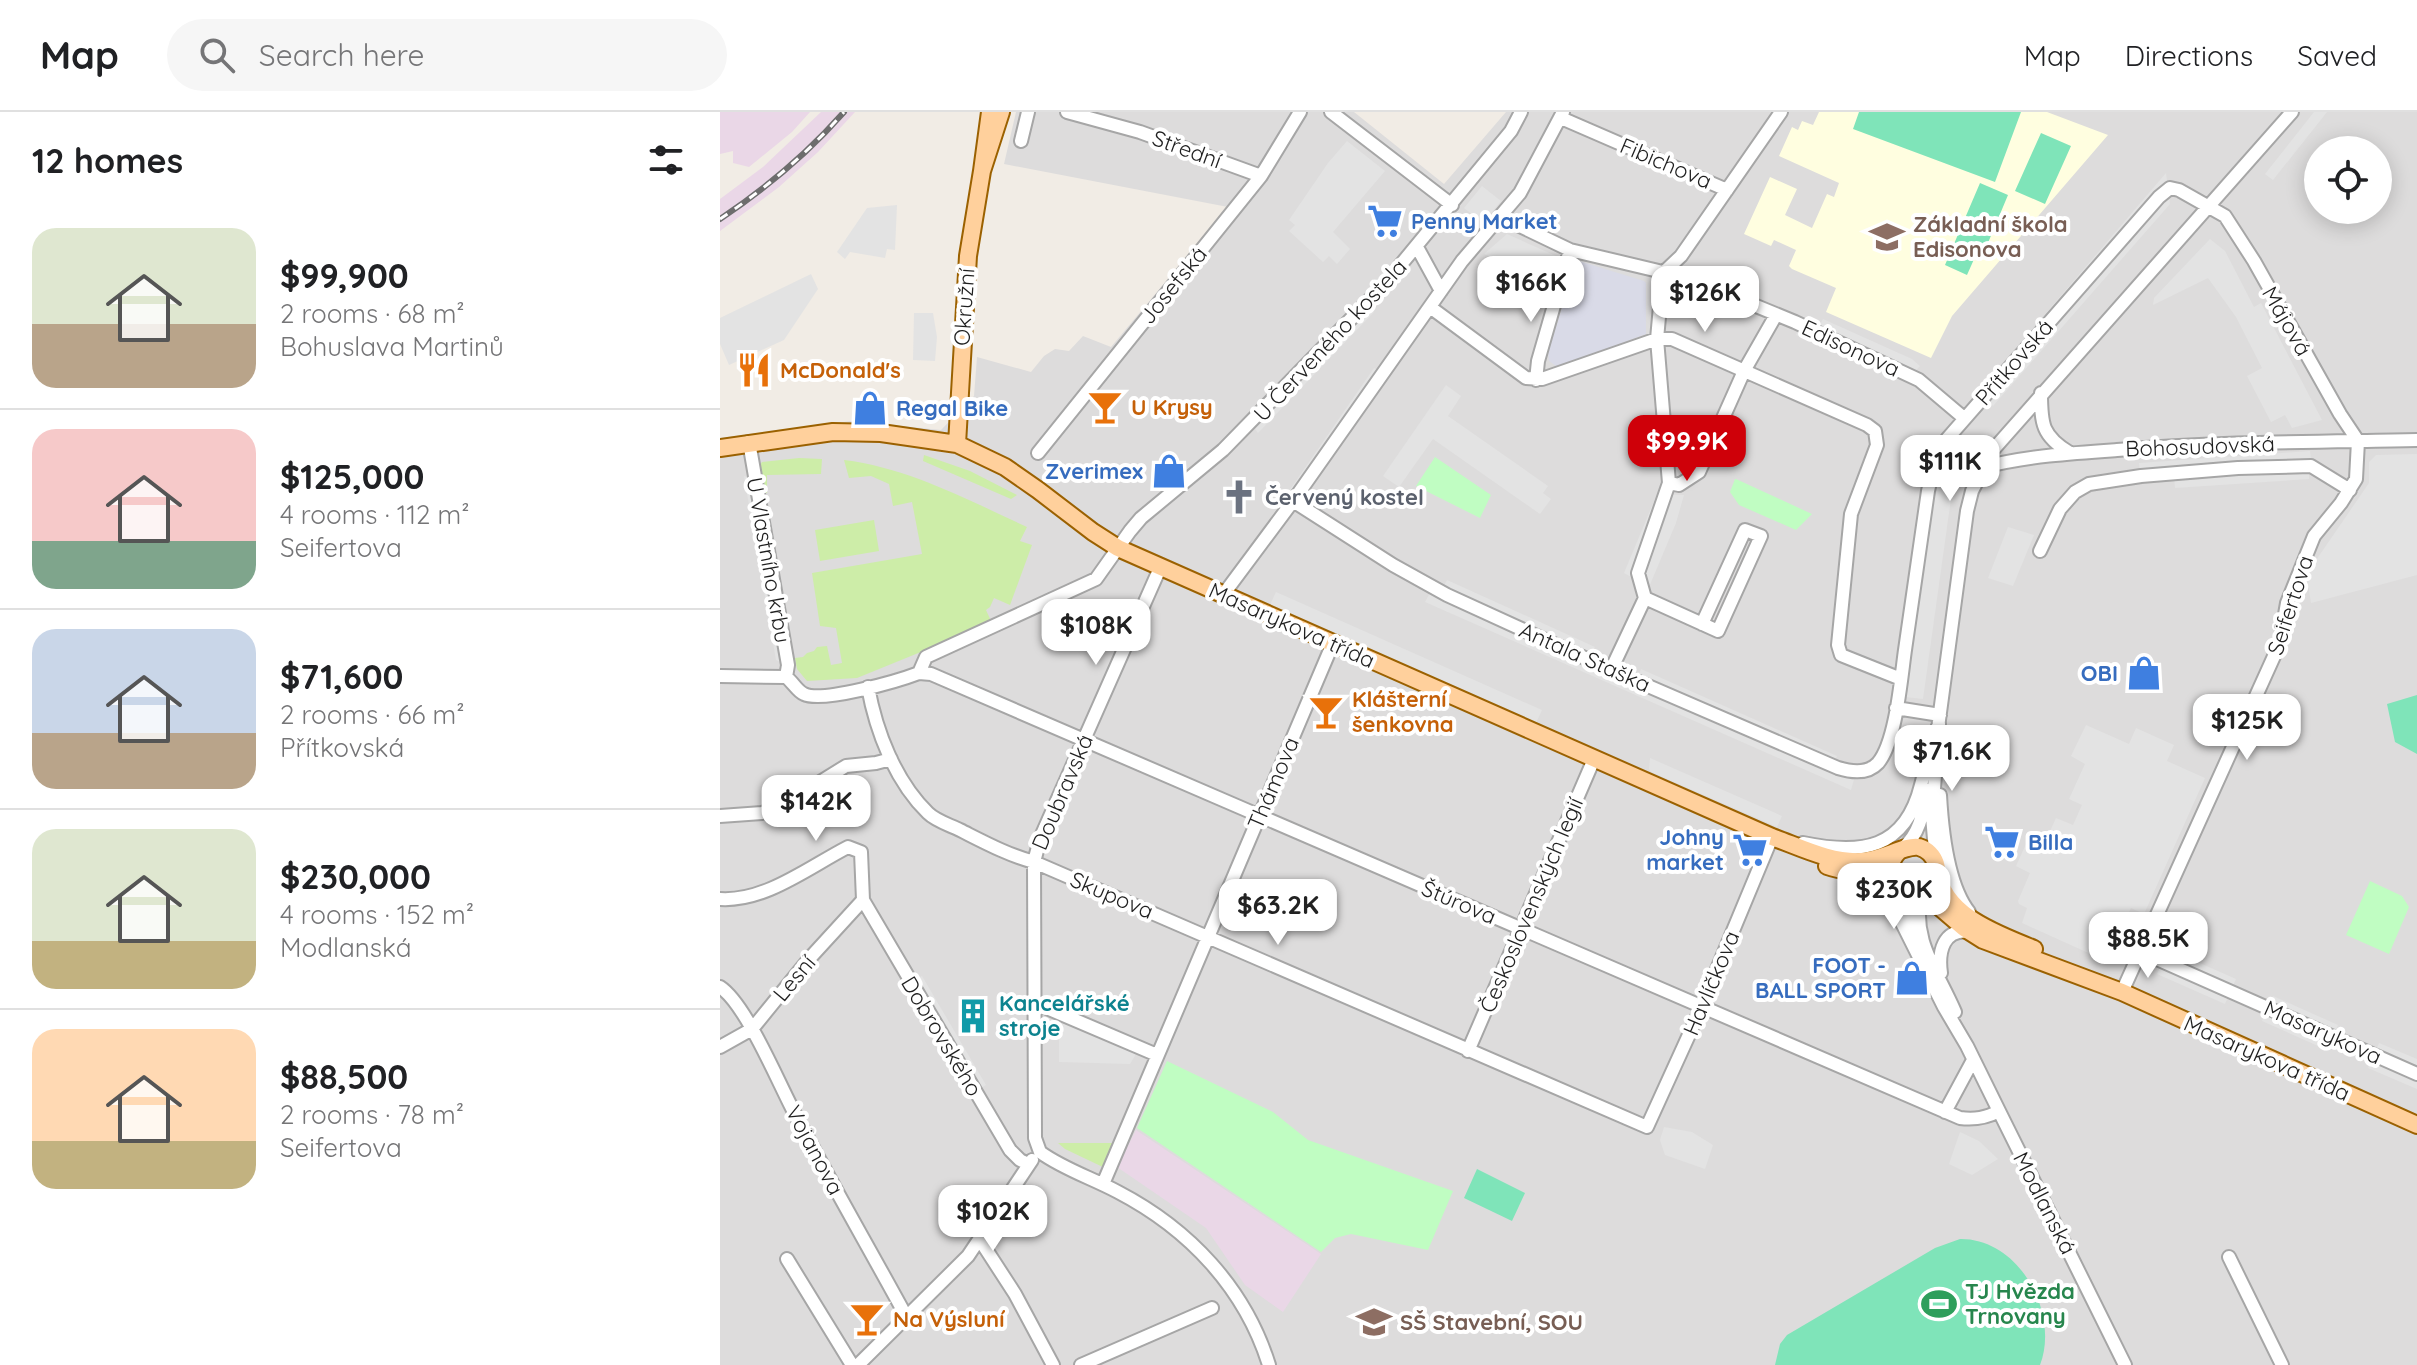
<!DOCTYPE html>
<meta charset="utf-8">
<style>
:root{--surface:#fff;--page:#f6f6f6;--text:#202124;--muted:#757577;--line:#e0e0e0;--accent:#cf0009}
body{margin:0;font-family:Quicksand,sans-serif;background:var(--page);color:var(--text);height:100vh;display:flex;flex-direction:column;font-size:30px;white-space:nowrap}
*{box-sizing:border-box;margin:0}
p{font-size:26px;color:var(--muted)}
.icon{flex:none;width:44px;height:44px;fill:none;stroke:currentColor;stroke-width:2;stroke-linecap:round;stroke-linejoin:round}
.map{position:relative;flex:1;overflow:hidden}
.sheet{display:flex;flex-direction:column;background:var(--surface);width:720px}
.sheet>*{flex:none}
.controls{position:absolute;left:1584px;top:24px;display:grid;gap:16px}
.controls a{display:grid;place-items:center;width:88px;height:88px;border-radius:50%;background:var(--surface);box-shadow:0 4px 20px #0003;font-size:40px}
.price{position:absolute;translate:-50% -68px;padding:0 18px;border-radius:16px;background:#fff;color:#222;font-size:26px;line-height:52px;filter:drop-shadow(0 2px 4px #0008)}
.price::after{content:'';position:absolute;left:50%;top:48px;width:24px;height:18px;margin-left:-12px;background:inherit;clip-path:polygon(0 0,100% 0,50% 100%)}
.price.active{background:var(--accent);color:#fff}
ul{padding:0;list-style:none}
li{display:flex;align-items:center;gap:24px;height:200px;padding:0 32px}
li+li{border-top:2px solid var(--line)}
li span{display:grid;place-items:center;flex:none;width:224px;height:160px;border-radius:24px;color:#555}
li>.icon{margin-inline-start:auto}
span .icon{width:96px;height:96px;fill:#fffc;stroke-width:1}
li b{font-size:34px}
h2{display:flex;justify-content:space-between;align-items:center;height:96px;padding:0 32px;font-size:34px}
header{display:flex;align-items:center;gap:48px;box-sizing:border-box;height:112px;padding:0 40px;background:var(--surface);border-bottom:2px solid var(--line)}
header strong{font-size:38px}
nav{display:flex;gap:44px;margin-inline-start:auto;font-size:28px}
.search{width:560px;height:72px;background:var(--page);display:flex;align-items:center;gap:20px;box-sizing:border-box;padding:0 28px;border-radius:44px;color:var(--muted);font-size:30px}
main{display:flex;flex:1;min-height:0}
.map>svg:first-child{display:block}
.residential{fill:#dddcdc;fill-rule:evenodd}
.industrial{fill:#ead7e7}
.education{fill:#fffee0}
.grass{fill:#cdeda8}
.park{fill:#c0fdc2}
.pitch{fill:#7fe4b9}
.parking{fill:#e3e3e3}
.plaza{fill:#d9dae7}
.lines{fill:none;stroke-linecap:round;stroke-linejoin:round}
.minor-casing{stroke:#a6a6a6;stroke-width:16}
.major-casing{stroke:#9b6100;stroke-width:20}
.minor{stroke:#fff;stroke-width:12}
.major{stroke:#ffd09c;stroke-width:16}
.rail-casing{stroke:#6d6d6d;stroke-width:6}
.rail{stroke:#fff;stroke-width:3;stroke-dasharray:9;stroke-linecap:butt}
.labels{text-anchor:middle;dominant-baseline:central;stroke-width:8;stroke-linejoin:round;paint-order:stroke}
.street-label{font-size:22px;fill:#1f1f1f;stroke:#fff}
.shop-label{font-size:22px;font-weight:bold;fill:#366cbe;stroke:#fff;text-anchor:end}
.education-label{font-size:22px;font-weight:bold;fill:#785e54;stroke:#fff;text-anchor:start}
.food-label{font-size:22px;font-weight:bold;fill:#c56008;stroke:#fff;text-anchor:start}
.worship-label{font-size:22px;font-weight:bold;fill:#5b616d;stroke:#fff;text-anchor:start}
.culture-label{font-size:22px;font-weight:bold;fill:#0d838f;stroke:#fff;text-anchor:start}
.leisure-label{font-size:22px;font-weight:bold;fill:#27864d;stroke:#fff;text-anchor:start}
</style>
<header>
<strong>Map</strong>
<div class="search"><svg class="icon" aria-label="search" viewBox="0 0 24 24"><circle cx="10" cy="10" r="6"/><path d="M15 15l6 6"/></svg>Search here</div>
<nav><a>Map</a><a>Directions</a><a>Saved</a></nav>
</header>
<main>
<section class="sheet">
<h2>12 homes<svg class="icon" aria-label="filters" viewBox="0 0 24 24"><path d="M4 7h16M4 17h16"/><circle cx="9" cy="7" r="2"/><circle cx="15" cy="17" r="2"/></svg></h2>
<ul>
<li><span style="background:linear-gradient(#dfe7d0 60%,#b9a48a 0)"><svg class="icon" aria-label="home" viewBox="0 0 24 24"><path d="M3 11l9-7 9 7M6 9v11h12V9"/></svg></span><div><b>$99,900</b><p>2 rooms · 68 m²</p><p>Bohuslava Martinů</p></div></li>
<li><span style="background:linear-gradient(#f6c9c9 70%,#7fa58c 0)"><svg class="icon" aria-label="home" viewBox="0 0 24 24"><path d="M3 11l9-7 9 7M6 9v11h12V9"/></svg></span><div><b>$125,000</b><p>4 rooms · 112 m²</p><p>Seifertova</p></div></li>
<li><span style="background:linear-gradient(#c9d6e8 65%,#b9a48a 0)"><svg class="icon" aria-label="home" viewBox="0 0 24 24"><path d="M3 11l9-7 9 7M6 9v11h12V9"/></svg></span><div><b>$71,600</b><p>2 rooms · 66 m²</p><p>Přítkovská</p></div></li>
<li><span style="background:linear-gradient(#dfe7d0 70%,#c2b280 0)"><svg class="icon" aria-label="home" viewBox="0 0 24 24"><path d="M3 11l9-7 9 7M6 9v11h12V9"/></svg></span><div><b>$230,000</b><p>4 rooms · 152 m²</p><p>Modlanská</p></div></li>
<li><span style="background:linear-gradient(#ffd9b3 70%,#c2b280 0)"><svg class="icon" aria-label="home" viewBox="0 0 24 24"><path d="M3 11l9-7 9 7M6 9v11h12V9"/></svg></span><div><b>$88,500</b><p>2 rooms · 78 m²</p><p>Seifertova</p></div></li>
</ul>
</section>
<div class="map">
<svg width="1697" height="1253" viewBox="0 0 1697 1253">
<rect width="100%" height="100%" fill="#f1ece5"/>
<path class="residential" d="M296,0H634L724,72L786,0H1697V1253H0V326L131,309L221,318L254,284L257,245L311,260L324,244L335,237L349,239L363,224L391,235L508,95L284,52ZM1598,38H1658V98H1598Z"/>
<path class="industrial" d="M0,0H90L72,20L29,55L13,51V39L0,42Z
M101,0H135L98,40L59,75L0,119V87L43,55Z
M416,1018L601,1142L563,1200L525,1173L486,1116L397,1055Z"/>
<path class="education" d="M1099,0H1327L1388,23L1232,204L1211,246L1106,200L1116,176L1072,157L1069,154L1076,138L1054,128L1051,134L1024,122L1050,65L1077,77L1065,103L1092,116L1107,82L1114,85L1119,71L1059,44L1072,15L1078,18L1082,9L1093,13Z"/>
<path class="grass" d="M204,343L250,359L297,383L291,387L203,349Z
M79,346L102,347L101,362L47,363V381H45L40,353L42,350Z
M124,348C189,356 248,388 307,415L300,429L312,433L290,493L274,486L270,495L266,498L272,511L137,566L87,569L77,557L75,546L83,545L87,541L94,539L97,535L107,534L111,553L122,551L116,516L100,514L92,461L202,442L192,390L173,394L169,372L151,364L129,366Z
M154,408L159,439L100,449L95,418Z
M338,1031H395L387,1057L345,1037Z"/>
<path class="park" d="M715,345L771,383L760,406L696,374Z
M1015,367H1016L1092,402L1076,418L1019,393L1010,380Z
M1650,769L1682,784L1689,795L1669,842L1626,823Z
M447,949L553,1000L588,1028L733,1079L708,1138L631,1122L615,1126L601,1140L417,1016Z"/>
<path class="pitch" d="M1139,0H1301L1275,70L1133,17Z
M1321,21L1351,34L1325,92L1295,79Z
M1260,71L1288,83L1265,138L1259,136L1247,163L1225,153Z
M1697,583V642L1675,630L1667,592Z
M757,1057L805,1081L792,1109L744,1086Z
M1240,1127C1299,1126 1340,1201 1320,1253H1055L1060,1232L1067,1223L1215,1136Z"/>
<path class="parking" d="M1594,0H1607L1553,68L1545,62Z
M627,29L665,59L613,120L630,137L617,152L609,144L603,150L569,119L575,113L569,108L608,51Z
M1446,61L1450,92L1273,294L1261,277Z
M762,74L781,89L763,111L744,96Z
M177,93L175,138L167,137L165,146L130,140L125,147L117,140L147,96Z
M787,122L836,144L833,173L764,142Z
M1490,127L1505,139L1534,195L1541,191L1602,308L1572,316L1565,303L1551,310L1527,264L1542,256L1516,205L1488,166L1433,193L1434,186Z
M91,162L98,177L64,228L9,253L0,232V206Z
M650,197L654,200L538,321L535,317Z
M194,201H213L217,225L215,249L193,248Z
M1103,207L1192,247L1200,254L1187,268L1177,263L1175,267L1076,223L1083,208L1099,214Z
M654,256L658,258L528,447L524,444Z
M726,273L741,284L728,304L828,374L823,381L831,387L820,402L713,327L679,375L663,364Z
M1590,339L1591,347L1420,362L1419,351Z
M1697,342V463L1591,491L1588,472L1590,457L1649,371V350L1656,343Z
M1208,353L1235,358L1203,587L1176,584Z
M1589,356V367L1455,376L1454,364Z
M24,364L32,367L64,552L56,548Z
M937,382L964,383L956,411L929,475L904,461Z
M1288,415L1314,423L1293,474L1268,466Z
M727,468L875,535L869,544L722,477Z
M711,479L1135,664L1131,678L705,490Z
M556,480L822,598L815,613L549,495Z
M921,557L1117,644L1114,651L917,566Z
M1366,613L1409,632L1416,616L1454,633L1447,649L1485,666L1424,802L1411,796L1393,836L1389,835L1384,848L1302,811L1307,796L1299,792L1298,789L1310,761L1296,754L1311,721L1326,728L1336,706L1353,713L1362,693L1349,687L1365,652L1351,644Z
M930,646L1062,704L1057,715L931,660L929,657Z
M1448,837L1516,867L1505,892L1437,862Z
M202,864L266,973L259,977L194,868Z
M1553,884L1618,913L1607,938L1542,909Z
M339,907L416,942L410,952L339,950Z
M1659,931L1697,947V977L1648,956Z
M944,1015L972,1020L993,1033L985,1057L945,1043L940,1028Z
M1240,1020L1259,1029L1278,1047L1252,1063L1229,1052Z"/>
<path class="plaza" d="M859,149L924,169L926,171V222L841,254H836L829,249L828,240L856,153Z"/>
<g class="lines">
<g class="minor-casing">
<path id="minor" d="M347,0L420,20L541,64
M611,0L732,93
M841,6L1007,78
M301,29L308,0
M781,105L850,138L968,166L1075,210L1199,268L1244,306
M697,135L721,179
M943,161L961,144L1061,0
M710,195L806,266L822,267L937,227H952L1147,313L1155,319L1157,333L1131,402L1118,533L1121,543L1181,567
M816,268L818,249L850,138
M1321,281C1321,312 1322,324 1350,341
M29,330L68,553L66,565
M318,341L541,64L580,0
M1264,355C1307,344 1353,341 1397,338C1497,330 1597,330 1697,328
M949,371L959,373L979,360L1024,259L1056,203
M573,389L673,453L727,483L891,558L1118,656C1131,660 1148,662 1158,651C1176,630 1181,566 1185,538C1193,485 1200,432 1208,379L1214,352L1227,327L1439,85L1450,76L1459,78L1505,104L1534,149L1620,302L1638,329L1636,367L1621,391L1594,424L1567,491L1560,531L1402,880
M1320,439L1340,397L1355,380L1369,372L1421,364L1518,356L1591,354L1630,378
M503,483L573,389L742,149L800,81L843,0
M925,486L998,519L1041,424L1025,418L982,512
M891,558L925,486L918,461L949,371L937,227L943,161
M199,561L206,545L376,467L410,419L421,406L503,338L664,173L791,19L801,0
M0,564L66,565C73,570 77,579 84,582C102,591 178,569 199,561L211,562L1240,1006C1255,1008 1266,1006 1279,999
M148,575C156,619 175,669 208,701C216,709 230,713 240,718C264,730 288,743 314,750L927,1015L978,903L1052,725L1057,726
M1176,596L1220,603
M1220,683C1222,718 1227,772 1249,800
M0,704L42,701L63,693L126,654L156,651L171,647
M1083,731C1141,743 1185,738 1201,673C1207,652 1209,632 1219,612
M1182,737C1200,722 1203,701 1207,678
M1216,750L1212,704L1219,608L1247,399L1252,379L1273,338L1572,0
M1130,763L1163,780L1174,795L1224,895L1247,934L1279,999L1405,1253
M1176,775L1193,820
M1201,781C1191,828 1217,858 1235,900
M0,787C45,790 89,755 128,735L141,740L143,788L290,1038L300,1048L308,1052
M1421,840L1697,962
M1221,861C1218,840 1223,816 1250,820
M0,875C26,892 58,970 74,1000C110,1069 149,1136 186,1204
M315,891L437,943
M0,935L32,917L89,847L143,788
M748,939L874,647
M1225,1000L1253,948
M320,1040L315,1026L314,750L320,727L440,456
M320,1040C343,1057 372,1066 398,1080C469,1117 525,1176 549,1253
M383,1072L613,531
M260,1128L295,1182L333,1253
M1509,1145L1562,1253
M67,1147L132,1253
M138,1253L248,1144L312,1048
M361,1253L492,1196"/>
</g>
<g class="major-casing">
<path id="major" d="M270,0L262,59L281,0
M237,332L248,144L262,59
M0,336L113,320L161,321L237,332L285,355L318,378L373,420L398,436L1052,725C1080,735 1111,751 1141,749C1160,749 1186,732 1199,735C1216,740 1223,761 1211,774C1189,798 1153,765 1179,739
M1107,754C1128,762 1154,759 1173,771
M1217,758C1223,804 1278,822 1314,837
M1202,780L1244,816L1263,828L1402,880L1697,1013"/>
</g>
<use href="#minor" class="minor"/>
<use href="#major" class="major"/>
<g class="rail-casing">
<path id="rail" d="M0,107C45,77 88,41 124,0"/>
</g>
<use href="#rail" class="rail"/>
</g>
<defs>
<g id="supermarket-bare" transform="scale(2.76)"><path d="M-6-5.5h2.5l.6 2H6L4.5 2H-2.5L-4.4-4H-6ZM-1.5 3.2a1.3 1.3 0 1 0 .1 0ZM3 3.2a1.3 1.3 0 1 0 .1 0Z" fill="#3f7fe0" stroke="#fff" stroke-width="2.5" paint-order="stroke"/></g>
<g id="school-bare" transform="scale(2.76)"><path d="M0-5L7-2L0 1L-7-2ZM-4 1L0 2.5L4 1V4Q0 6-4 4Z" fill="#8d6e63" stroke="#fff" stroke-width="2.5" paint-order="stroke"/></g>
<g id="restaurant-bare" transform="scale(2.76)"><path d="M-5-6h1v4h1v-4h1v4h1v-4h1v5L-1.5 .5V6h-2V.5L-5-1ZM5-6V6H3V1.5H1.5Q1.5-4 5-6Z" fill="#e8710a" stroke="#fff" stroke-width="2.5" paint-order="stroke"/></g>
<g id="bar-bare" transform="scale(2.76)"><path d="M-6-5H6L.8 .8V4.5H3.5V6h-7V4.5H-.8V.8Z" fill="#e8710a" stroke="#fff" stroke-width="2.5" paint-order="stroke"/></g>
<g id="shop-bare" transform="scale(2.76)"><path d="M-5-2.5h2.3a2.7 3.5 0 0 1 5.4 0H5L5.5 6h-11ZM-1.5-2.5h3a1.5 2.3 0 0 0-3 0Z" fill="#3f7fe0" stroke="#fff" stroke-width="2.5" paint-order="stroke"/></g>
<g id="church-bare" transform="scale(2.76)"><path d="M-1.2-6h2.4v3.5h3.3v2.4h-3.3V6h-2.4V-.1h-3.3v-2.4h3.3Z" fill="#6b7280" stroke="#fff" stroke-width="2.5" paint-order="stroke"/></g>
<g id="building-bare" transform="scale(2.76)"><path d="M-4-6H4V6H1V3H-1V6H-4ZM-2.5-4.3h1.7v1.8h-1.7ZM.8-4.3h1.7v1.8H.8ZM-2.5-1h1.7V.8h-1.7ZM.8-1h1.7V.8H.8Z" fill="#0f9aa8" stroke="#fff" stroke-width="2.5" paint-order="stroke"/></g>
<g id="stadium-bare" transform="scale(2.76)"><path d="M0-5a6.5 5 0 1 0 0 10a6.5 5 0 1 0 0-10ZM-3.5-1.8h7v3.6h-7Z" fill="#2e9e5b" stroke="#fff" stroke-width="2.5" paint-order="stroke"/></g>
<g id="university-bare" transform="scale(2.76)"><path d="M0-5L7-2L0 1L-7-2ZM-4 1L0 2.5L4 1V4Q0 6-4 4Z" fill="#8d6e63" stroke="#fff" stroke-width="2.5" paint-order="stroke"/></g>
</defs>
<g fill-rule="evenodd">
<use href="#supermarket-bare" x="665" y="109"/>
<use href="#school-bare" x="1167" y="125"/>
<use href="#restaurant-bare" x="34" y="258"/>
<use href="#bar-bare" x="385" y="295"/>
<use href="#shop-bare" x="150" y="296"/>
<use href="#shop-bare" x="449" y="359"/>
<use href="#church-bare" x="519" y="385"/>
<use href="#shop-bare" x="1424" y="561"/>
<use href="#bar-bare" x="606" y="600"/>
<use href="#supermarket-bare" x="1282" y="730"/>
<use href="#supermarket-bare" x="1030" y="738"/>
<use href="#shop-bare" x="1192" y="866"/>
<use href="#building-bare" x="253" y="904"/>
<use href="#stadium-bare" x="1219" y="1192"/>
<use href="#bar-bare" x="147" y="1207"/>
<use href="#university-bare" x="654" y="1210"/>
</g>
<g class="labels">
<g class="street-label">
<text transform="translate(467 37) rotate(20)">Střední</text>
<text transform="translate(946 51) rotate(23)">Fibichova</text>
<text transform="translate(453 173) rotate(-51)">Josefská</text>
<text transform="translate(244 195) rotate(-86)">Okružní</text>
<text transform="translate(1567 209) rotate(60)">Májová</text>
<text transform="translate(610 228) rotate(-47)">U Červeného kostela</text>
<text transform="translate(1131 236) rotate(25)">Edisonova</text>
<text transform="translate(1294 250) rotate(-49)">Přítkovská</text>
<text transform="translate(1480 334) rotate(-2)">Bohosudovská</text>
<text transform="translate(49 448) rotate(80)">U Vlastního krbu</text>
<text transform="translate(1570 493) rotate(-72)">Seifertova</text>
<text transform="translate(572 513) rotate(24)">Masarykova třída</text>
<text transform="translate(865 545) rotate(24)">Antala Staška</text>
<text transform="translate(553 671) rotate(-67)">Thámova</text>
<text transform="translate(342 680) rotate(-67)">Doubravská</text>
<text transform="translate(392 783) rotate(23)">Skupova</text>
<text transform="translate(739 790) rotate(23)">Štúrova</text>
<text transform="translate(811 793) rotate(-67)">Československých legií</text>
<text transform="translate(74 866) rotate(-50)">Lesní</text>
<text transform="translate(991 871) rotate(-67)">Havlíčkova</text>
<text transform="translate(1603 920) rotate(24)">Masarykova</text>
<text transform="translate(222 924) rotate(59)">Dobrovského</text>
<text transform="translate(1547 946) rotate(24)">Masarykova třída</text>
<text transform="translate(95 1038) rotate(62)">Vojanova</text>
<text transform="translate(1325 1091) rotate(63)">Modlanská</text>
</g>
<g class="shop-label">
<text x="691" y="109" text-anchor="start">Penny Market</text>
<text x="176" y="296" text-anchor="start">Regal Bike</text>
<text x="423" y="359">Zverimex</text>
<text x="1398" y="561">OBI</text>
<text x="1004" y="725">Johny<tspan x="1004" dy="25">market</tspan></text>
<text x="1308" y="730" text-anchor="start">Billa</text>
<text x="1166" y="853">FOOT -<tspan x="1166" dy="25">BALL SPORT</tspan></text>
</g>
<g class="education-label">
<text x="1193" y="112">Základní škola<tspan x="1193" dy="25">Edisonova</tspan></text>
<text x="680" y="1210">SŠ Stavební, SOU</text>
</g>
<g class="food-label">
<text x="60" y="258">McDonald's</text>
<text x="411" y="295">U Krysy</text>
<text x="632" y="587">Klášterní<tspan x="632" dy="25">šenkovna</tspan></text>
<text x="173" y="1207">Na Výsluní</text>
</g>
<g class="worship-label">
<text x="545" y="385">Červený kostel</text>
</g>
<g class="culture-label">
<text x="279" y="891">Kancelářské<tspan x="279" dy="25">stroje</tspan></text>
</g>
<g class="leisure-label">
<text x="1245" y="1179">TJ Hvězda<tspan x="1245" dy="25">Trnovany</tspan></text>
</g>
</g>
</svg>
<div class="controls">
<a><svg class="icon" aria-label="locate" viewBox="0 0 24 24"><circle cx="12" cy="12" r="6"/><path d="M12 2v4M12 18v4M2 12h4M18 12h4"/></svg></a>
</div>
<b class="price" style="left:811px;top:212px">$166K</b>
<b class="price" style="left:985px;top:222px">$126K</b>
<b class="price active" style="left:967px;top:371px">$99.9K</b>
<b class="price" style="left:1230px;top:391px">$111K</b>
<b class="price" style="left:376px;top:555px">$108K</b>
<b class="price" style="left:1527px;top:650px">$125K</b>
<b class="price" style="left:1232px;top:681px">$71.6K</b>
<b class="price" style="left:96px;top:731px">$142K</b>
<b class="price" style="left:1174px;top:819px">$230K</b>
<b class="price" style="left:558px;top:835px">$63.2K</b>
<b class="price" style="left:1428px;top:868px">$88.5K</b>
<b class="price" style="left:273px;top:1141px">$102K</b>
</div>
</main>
